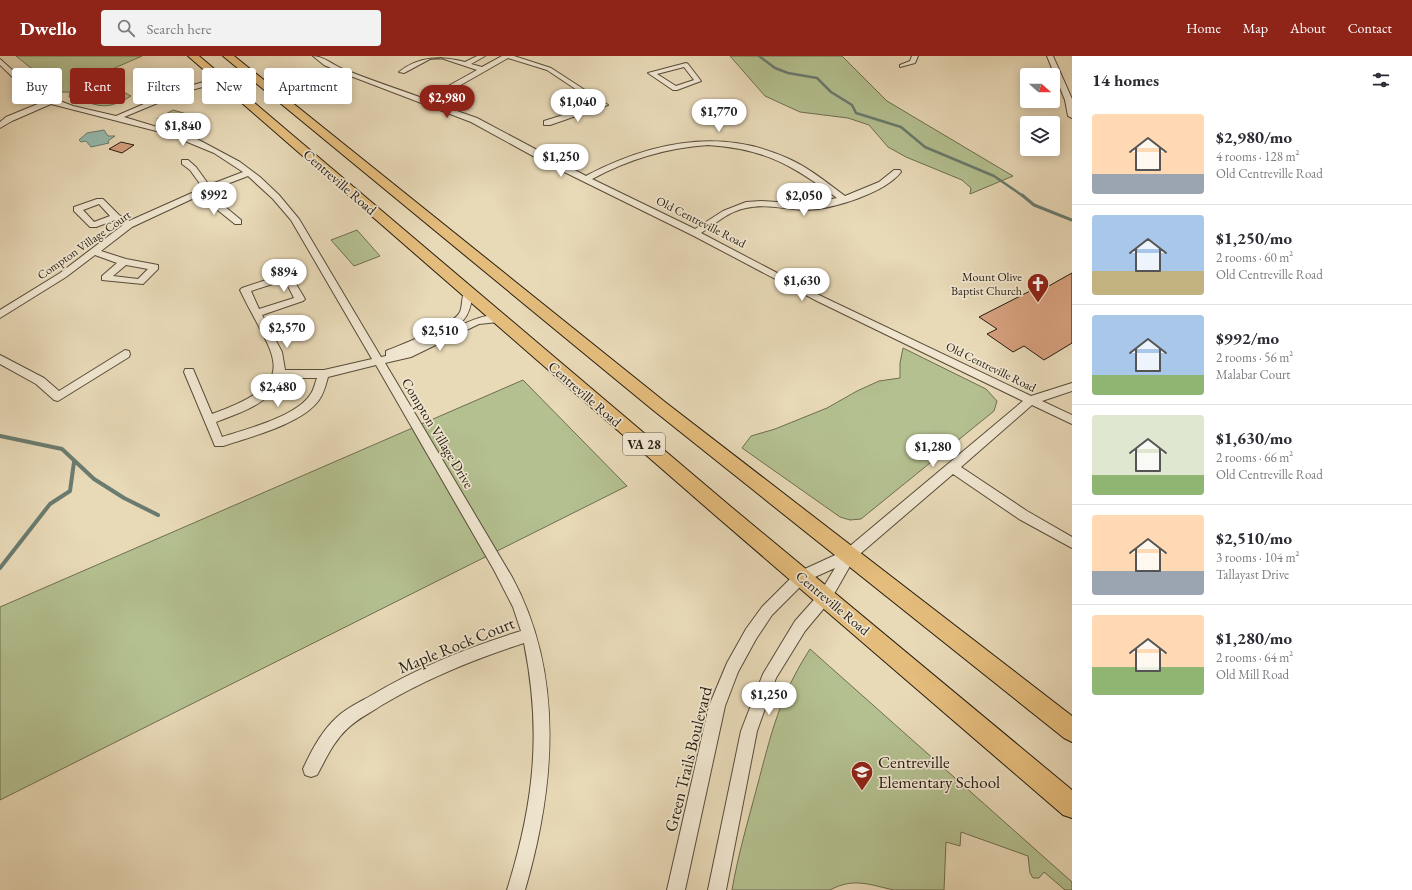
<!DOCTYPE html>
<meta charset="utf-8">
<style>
:root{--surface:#fff;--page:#f2f2f3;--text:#2b2b33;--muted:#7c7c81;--line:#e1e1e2;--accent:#8f2418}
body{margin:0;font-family:"EB Garamond",serif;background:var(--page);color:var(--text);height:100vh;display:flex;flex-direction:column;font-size:15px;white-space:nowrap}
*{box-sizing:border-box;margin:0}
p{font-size:13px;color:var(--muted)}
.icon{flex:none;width:22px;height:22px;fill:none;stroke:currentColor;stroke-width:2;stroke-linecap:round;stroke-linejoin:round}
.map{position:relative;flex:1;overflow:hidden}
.side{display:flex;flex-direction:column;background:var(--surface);width:340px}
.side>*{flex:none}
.top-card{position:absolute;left:12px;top:12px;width:380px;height:36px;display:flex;gap:8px}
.needle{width:26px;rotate:111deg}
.tools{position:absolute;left:1020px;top:12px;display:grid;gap:8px}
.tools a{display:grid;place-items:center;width:40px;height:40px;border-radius:4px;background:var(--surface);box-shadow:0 2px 10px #0003;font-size:20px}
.price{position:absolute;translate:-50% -34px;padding:0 9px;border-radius:14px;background:#fff;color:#222;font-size:13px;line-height:26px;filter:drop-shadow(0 1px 2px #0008)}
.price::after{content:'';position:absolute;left:50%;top:24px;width:12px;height:9px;margin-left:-6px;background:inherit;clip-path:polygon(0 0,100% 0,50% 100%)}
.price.on{background:var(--accent);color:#fff}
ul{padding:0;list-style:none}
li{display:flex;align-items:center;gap:12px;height:100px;padding:0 20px}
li+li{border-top:1px solid var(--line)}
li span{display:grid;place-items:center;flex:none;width:112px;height:80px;border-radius:4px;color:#555}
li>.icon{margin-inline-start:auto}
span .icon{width:48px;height:48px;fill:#fffc;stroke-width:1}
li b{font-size:17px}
h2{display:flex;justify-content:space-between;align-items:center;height:48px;padding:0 20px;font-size:17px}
.pill{padding:0 14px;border-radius:4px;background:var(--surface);box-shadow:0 2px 10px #0003;font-size:14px;line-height:36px}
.pill.on{background:var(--accent);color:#fff}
header{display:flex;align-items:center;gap:24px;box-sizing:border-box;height:56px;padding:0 20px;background:var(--accent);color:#fff}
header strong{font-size:19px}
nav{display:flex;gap:22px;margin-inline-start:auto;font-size:14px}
.search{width:280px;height:36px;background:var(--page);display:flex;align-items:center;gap:10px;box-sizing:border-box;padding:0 14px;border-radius:4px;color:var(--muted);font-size:15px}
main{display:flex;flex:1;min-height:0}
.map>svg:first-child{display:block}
.green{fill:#b4c090;stroke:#6e6e50}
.water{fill:#97baae;stroke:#6a7b6f}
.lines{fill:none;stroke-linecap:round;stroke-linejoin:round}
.stream-far2{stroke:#6a7b6f;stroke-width:2.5}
.stream-far1{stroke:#6a7b6f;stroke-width:3}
.stream{stroke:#6a7b6f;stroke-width:4}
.building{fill:#d6a07e;stroke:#271d11}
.minor-casing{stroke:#574c3a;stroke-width:2}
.highway-casing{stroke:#271d11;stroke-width:2}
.minor{fill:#f0e6d0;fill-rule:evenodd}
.highway{fill:#e4bc7c;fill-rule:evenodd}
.labels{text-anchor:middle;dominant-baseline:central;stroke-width:3.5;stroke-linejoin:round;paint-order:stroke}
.far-street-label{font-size:12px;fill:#271d11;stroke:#f0e6d0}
.far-poi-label{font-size:12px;fill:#271d11;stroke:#f0e6d0;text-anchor:end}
.shield{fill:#f0e6d0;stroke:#63594a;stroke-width:1}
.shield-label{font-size:13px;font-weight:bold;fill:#271d11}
.street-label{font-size:14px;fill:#271d11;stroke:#f0e6d0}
.near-street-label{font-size:17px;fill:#271d11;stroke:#f0e6d0}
.near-poi-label{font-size:17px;fill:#271d11;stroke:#f0e6d0;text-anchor:start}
</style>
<header>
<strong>Dwello</strong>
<div class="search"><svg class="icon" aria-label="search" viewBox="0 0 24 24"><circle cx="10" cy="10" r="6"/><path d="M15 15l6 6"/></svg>Search here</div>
<nav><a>Home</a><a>Map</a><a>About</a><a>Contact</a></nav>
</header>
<main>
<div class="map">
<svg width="1072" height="834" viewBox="0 0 1072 834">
<rect width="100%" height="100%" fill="#e8d9b7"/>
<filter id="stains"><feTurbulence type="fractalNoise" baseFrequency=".005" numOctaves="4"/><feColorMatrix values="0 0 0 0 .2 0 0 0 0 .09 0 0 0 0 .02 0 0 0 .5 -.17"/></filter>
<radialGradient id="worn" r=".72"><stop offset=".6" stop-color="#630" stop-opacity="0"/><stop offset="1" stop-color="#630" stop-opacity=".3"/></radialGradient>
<path class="green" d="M16,0H142L101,18L104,26L131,40C103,57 98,48 69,41L70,36H56L59,31L48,30L56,22L40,20L41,16L31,12Z
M730,0H842L887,45L1013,120L970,138L971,132L962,124L906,101L888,91L869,69L848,62L800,56L765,40Z
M173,54L204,63L189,72L157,63Z
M357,174L380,200L354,210L331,184Z
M903,292L986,333L997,345L994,355L861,463L850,464L840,461L742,392L751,380L775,373L827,352L857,335L879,325L900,322V307Z
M523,324L627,430L0,744V551Z
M810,593L1072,826V834H1065L1044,816L1039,822H1033L1030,817L1028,800L961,776L960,790L946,786L944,834C929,834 908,834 894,834C870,829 854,821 830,834H732C738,799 748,765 757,731C771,678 780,639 810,593Z"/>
<path class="water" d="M104,74L108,80H115L108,85L109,87L91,91L86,85L81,86L79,84L87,77Z"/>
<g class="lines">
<path class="stream-far2" d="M759,0L775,12L788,17L817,22L831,36L852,49L856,57L901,71L925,91L994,120L1023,140"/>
<path class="stream-far1" d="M1022,139L1034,149L1072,164"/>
<path class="stream" d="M0,380L62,393L94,423L124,442L158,459
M0,512L50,448L70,435L74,406"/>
</g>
<path class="building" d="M121,86L134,89L122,97L109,93Z
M1072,217V287L1044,304L1024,290L1013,296L987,278L997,273L979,261L1034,233L1038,236Z"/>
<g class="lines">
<g class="minor-casing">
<path id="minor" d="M313,0C323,0 333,9 343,13C370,24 398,33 425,43L477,14L441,2L430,3L404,17L399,16C419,0 441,0 465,6L477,0H485L471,8L482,11L502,0H514L551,12L608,49L550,69H544V65L598,48L547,14L508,2L431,46L477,62L586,120C649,87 719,71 787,102C808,111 826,126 845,140L879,126L894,114H900L901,116C885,137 833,153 807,154C787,154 766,147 746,152C729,155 715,168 701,177L823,241L1031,340L1072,327V335L1042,345L1072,359V368L1032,349L961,411L1027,455L1072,481V492L1019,463L953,418L854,503L830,545L805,575L776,622L757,675L726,834H708L741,675L763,618L795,565L820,537L835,512L806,525L772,559L756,583L738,616L725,650L685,834H667L709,650L727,607L746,573L762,551L796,517L844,495L1023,345L817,245L692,179L542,105L471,66L340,16L324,9ZM708,89C766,93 792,109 837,142L807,148L761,145L746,146L723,155L695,173L592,123C629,103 666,92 708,89Z
M912,0H918L915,7L900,11V9L910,5Z
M1047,0H1053L1072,43V62L1068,60L1065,44Z
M0,3L29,29L47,40L73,50L116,60L179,33L214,23L251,16V18L184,36L124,61L197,83L240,106L260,121L279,139L299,163L381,301L386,300V295C402,288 453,270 460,256C463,249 461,241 465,235H471L473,237C469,265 462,268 438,280C450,275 493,250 503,263L498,266L479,268L411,301L385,307L512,521C565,619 555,731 525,834H507C534,748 542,676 524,587C475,603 427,622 382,649C370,657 357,663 347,673C333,686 326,703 317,719L311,721L305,719L303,713C311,695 322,675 336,662C346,652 360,646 372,639C419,611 469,591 521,575L513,551L494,514L376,309L328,321C326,328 324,337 319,344C302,368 250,381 223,390H215L184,316L185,313H193L212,358C306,324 273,303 240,234L242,232L287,217L290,218L305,243L303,245L262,259L282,296L285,314H324L372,303L291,164L273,143L248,120L214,133L225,144L223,149L241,164V168H235L215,152L214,150L217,144L207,136L132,171L101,195L126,203L158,209V213L143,228L102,224V220L117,207L95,199L66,221L0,262V254L60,217L123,169L115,164L96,171H90L74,155V151L97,143H103L119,159L129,165L203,132L190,114L182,108V104H188L196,111L209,129L243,116L214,97L168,78L51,48L12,65L0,72V66L6,61L45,45C27,37 14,22 0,9ZM99,148L110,160L94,166L83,154ZM126,209L148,213L138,223L113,220ZM285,224L294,242L259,253L251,235ZM282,322H317C315,327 314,334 310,339C295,361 247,373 222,381L216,366C242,356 269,348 282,322Z
M686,7L688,8L701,25L677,34H673L648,17ZM684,11L694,24L676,30L657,18Z
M125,294L129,295L130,298L129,301L58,345L54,344L36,328L0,308V299L44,322L59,335Z"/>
</g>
<g class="highway-casing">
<path id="highway" d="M188,0H199L730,450L1072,734V762L1063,759L716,460Z
M223,0H234L665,346L1072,660V686L1064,682L653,354Z"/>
</g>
<use href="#minor" class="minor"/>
<use href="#highway" class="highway"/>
</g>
<defs>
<g id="church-pin" transform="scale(1.15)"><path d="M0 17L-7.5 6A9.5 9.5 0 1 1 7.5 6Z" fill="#8f2418" stroke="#f0e6d0"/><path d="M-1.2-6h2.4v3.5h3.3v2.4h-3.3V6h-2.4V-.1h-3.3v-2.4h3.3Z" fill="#fff"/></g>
<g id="school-pin" transform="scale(1.15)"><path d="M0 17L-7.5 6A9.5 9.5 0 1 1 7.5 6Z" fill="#8f2418" stroke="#f0e6d0"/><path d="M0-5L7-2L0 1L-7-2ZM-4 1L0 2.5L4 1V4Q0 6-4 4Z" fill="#fff"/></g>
</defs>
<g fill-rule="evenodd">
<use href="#church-pin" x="1038" y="228"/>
<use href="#school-pin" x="862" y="716"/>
</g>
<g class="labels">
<g class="far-street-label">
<text transform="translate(701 166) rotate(27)">Old Centreville Road</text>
<text transform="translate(84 189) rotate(-35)">Compton Village Court</text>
<text transform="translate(991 311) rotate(26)">Old Centreville Road</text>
</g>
<g class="far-poi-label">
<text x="1022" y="221">Mount Olive<tspan x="1022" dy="14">Baptist Church</tspan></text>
</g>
<rect class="shield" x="623" y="377" width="42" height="22" rx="3"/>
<g class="shield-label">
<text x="644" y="388">VA 28</text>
</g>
<g class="street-label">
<text transform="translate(340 126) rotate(41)">Centreville Road</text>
<text transform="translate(585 338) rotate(41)">Centreville Road</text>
<text transform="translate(438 377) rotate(59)">Compton Village Drive</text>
<text transform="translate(833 547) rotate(40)">Centreville Road</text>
</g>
<g class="near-street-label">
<text transform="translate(456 589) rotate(-22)">Maple Rock Court</text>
<text transform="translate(688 703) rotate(-76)">Green Trails Boulevard</text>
</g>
<g class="near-poi-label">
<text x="878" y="706">Centreville<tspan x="878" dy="20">Elementary School</tspan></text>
</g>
</g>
<rect width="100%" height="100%" filter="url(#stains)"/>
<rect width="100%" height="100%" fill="url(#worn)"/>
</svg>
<div class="tools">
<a><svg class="needle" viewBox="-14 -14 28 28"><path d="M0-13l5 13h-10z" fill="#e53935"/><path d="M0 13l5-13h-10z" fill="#7c7c81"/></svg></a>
<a><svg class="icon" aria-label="layers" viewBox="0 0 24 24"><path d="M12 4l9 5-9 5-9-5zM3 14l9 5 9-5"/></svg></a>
</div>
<b class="price on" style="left:447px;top:63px">$2,980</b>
<b class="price" style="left:578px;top:67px">$1,040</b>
<b class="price" style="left:719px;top:77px">$1,770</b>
<b class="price" style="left:183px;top:91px">$1,840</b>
<b class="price" style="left:561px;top:122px">$1,250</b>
<b class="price" style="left:214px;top:160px">$992</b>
<b class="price" style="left:804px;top:161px">$2,050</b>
<b class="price" style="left:284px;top:237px">$894</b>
<b class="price" style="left:802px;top:246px">$1,630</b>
<b class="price" style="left:287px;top:293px">$2,570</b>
<b class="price" style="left:440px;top:296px">$2,510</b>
<b class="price" style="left:278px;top:352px">$2,480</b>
<b class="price" style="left:933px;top:412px">$1,280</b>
<b class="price" style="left:769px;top:660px">$1,250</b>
<div class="top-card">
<a class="pill">Buy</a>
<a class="pill on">Rent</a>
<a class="pill">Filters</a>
<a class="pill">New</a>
<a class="pill">Apartment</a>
</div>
</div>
<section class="side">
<h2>14 homes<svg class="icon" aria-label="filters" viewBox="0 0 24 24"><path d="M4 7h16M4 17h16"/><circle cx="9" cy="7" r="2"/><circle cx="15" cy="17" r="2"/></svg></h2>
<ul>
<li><span style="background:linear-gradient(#ffd9b3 75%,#9aa5b1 0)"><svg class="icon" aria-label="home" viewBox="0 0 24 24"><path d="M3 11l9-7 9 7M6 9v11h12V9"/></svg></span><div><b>$2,980/mo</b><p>4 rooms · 128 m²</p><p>Old Centreville Road</p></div></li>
<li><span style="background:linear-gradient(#a9c7e8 70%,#c2b280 0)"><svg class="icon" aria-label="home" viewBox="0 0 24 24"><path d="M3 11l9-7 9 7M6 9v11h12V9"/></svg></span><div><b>$1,250/mo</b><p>2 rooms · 60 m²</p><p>Old Centreville Road</p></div></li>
<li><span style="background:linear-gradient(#a9c7e8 75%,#8fb573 0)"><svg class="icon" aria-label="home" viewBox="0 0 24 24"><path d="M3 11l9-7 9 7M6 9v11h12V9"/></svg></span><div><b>$992/mo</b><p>2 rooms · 56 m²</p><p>Malabar Court</p></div></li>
<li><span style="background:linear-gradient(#dfe7d0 75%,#8fb573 0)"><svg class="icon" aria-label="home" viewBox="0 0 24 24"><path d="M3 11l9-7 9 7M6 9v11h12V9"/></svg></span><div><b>$1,630/mo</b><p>2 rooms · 66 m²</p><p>Old Centreville Road</p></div></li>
<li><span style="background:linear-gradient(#ffd9b3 70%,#9aa5b1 0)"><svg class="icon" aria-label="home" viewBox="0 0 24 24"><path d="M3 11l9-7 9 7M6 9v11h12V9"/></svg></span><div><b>$2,510/mo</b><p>3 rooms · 104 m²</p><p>Tallayast Drive</p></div></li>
<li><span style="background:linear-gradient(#ffd9b3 65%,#8fb573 0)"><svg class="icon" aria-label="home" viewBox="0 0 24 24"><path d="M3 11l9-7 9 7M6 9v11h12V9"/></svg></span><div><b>$1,280/mo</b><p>2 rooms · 64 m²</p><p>Old Mill Road</p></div></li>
</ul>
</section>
</main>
